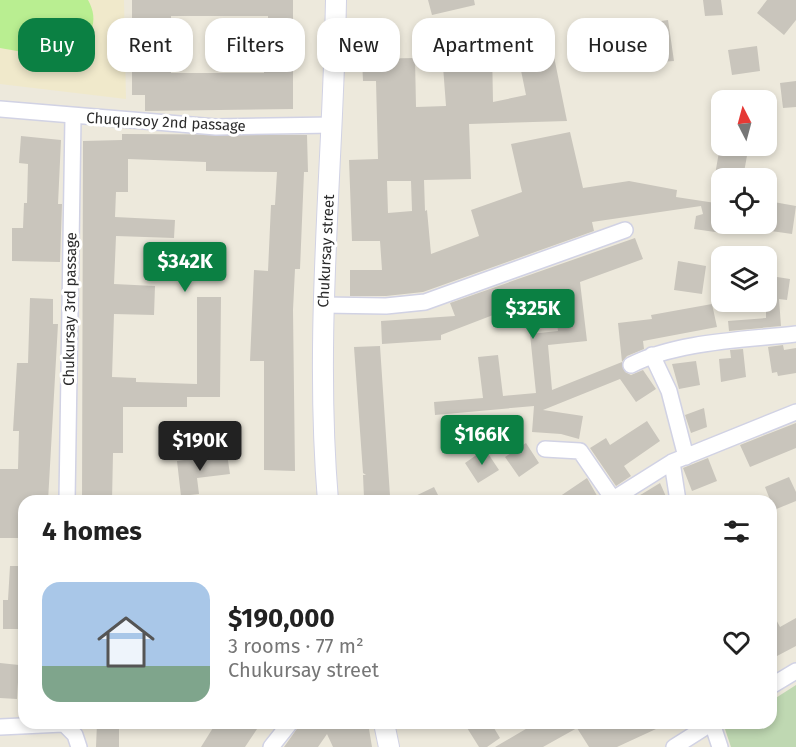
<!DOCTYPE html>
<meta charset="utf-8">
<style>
:root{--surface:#fff;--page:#f6f6f6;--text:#222;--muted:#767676;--accent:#0b8043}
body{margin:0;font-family:"Fira Sans",sans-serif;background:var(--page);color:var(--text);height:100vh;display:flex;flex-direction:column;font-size:22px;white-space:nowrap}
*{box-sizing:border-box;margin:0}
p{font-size:20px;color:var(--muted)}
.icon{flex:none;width:33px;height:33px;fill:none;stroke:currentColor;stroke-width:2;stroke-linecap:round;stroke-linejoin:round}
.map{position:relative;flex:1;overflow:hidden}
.details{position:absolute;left:18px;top:495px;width:759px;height:234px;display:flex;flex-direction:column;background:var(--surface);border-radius:18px;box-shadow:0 3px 9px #0003}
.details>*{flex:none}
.hud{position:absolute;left:18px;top:18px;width:760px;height:54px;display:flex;gap:12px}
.needle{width:39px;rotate:354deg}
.tools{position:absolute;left:711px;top:90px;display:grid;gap:12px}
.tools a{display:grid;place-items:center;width:66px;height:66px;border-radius:12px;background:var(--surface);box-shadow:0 3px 9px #0003;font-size:30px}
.price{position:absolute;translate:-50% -51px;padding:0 14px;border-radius:6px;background:var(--accent);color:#fff;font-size:20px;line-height:39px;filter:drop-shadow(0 2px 3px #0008)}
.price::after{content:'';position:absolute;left:50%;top:36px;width:18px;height:14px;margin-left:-9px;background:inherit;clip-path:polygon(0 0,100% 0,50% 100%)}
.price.on{background:#222;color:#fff}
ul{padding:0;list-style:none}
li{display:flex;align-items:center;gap:18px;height:150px;padding:0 24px}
li span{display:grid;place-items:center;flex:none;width:168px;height:120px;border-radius:18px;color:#555}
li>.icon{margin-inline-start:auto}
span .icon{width:72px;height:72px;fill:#fffc;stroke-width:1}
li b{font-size:26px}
h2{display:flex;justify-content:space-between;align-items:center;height:72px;padding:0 24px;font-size:26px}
.chip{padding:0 21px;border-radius:18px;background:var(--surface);box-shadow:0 3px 9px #0003;font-size:21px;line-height:54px}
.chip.on{background:var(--accent);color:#fff}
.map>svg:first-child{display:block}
.education{fill:#f0e9cb}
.cemetery{fill:#bfd8b2}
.pitch{fill:#b9ee91}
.building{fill:#c9c5bc;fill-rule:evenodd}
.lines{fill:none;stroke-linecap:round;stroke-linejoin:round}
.minor-casing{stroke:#d1d2e4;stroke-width:18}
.tertiary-casing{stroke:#d1d2e4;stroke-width:22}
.minor{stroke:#fff;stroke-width:15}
.tertiary{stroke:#fff;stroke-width:20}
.labels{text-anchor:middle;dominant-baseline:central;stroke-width:6;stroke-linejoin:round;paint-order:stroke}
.street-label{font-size:15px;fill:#2b2b2b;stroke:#fff}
</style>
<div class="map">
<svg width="796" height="747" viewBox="0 0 796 747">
<rect width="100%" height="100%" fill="#ede9dc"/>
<path class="education" d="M0,0H124L126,99L0,84Z"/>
<path class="cemetery" d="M796,685V747H731L725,729L735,723H771V701Z"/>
<path class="pitch" d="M0,0H88C94,11 95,20 91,31C80,70 28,52 0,48Z"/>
<path class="building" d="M132,0H293V109L145,111V95H132ZM171,16H268V59H264V73H171Z
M428,0H474L475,5L432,15Z
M703,0H721L723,15L705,16Z
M767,0H796V20L784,35L757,13Z
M668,20L674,61L661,62L655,22Z
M547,22L567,121L469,124L471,179L424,180L425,211L427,210L431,254L479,236L471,210L522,192L511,144L570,132L583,188L629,181L677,190L676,197L722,204V233L694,229L696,216L703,214L701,206L592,222L594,231L423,292L386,296H350V270H382L380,241H352L349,160L378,159L376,81H363L362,59L415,58L416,107L446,106L442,53L458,52L455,41ZM516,46L526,95L493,102L492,50ZM387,181H411L412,211L388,213Z
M757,46L760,71L732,75L728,50Z
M796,81V107L783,108L780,83Z
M122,134L307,135L308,172H304L300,269H295L293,310L295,471L264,470V361H250L254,270L268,271L271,205H275L277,172L206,171V162L128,159V192H116L115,217L175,220L174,238L116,236L114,284L155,286L154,315L114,314L112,377L136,378V382L197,384V297H221L220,397H187V407H123V453H113L112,501H82L83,141L122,140Z
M21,136L61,140L58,204H62L60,262L12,261V228H23L24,203H27L28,164L19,163Z
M720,146L748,150L743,178L715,175Z
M768,201L796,206L792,234L764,230Z
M635,238L643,259L580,282L587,341L548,345L552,390L622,362L625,372L631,375L643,370L656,389L636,402L620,379L543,410L583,416L579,439L561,434L532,432L534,406L435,415L434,402L483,398L478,357L498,355L503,396L536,393L530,334L558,331L553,292L441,335V340L382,344L381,321L455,316L450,303Z
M186,247H208V280L185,279Z
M678,261L706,266L702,294L674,290Z
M766,263H776L777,277L790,279L787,300L779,299L781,326L729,331L728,321L766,318Z
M30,298L53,299V324H58L48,501H24V538H0V469H18L19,431H13L17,363H28Z
M712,304L717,327L643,341L644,349L627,356L622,362L618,323L652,319L651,315Z
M783,345L784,350L796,348V373L778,376L777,372L772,373L768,347Z
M380,346L390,496L364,498L363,475H366L363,473L354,347Z
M743,349L746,377L721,382L719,359L731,358L730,350Z
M696,361L700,385L679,389L672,364Z
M704,408L707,427L691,433L685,415Z
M647,421L660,441L624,466L631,476L616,486L590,448L606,438L610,445Z
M796,423V448L750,467L740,445Z
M526,443L539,463L519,477L505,457Z
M485,449L499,470L478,483L465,463Z
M227,454L230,474L197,478L199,494L181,496L177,461Z
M708,458L717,481L692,491L683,468Z
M789,477L796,492V501L774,510L765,487Z
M587,478L600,501H553Z
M660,483L668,501H628L642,494Z
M434,487L441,501H405Z
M10,566H24V629H3V600H8Z
M771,610L780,627L796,618V646L777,656L771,644Z
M0,663L19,665L17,699L0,698Z
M97,723H119V747H96Z
M216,723H261L245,747H201Z
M301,723H368L372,747H333L327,734L318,747H284Z
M464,723H491L500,738L487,747H479Z
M536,723H669L617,747H589L577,728L543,747H495Z"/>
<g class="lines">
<g class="minor-casing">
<path id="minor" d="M0,109L216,127L333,125
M323,305L386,306L425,302L625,230
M652,355L669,391L686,457
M631,365C677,341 745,340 796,334
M545,449L580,451L613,499
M672,462L678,501
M67,501L73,117
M610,501L672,462L796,412
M771,686L796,671
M63,723L75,735L79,747
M712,723L720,747
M0,727L63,724
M271,747L290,723
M674,747L712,723"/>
</g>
<g class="tertiary-casing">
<path id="tertiary" d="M328,501C314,334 333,167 336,0
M384,723L389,747"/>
</g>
<use href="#minor" class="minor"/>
<use href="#tertiary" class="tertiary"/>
</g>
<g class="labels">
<g class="street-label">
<text transform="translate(166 122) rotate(3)">Chuqursoy 2nd passage</text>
<text transform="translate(326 251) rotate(-87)">Chukursay street</text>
<text transform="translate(70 309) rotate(-89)">Chukursay 3rd passage</text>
</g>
</g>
</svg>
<div class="tools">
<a><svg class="needle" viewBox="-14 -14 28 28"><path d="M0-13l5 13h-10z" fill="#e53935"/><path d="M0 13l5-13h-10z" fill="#767676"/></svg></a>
<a><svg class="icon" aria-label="locate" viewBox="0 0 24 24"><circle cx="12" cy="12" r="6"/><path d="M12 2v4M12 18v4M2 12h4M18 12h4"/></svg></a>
<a><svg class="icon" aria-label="layers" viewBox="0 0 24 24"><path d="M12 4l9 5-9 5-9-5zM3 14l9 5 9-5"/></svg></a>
</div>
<b class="price" style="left:185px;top:293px">$342K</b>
<b class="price" style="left:533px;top:340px">$325K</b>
<b class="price" style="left:482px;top:466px">$166K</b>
<b class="price on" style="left:200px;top:472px">$190K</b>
<div class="hud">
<a class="chip on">Buy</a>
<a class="chip">Rent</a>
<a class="chip">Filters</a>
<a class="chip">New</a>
<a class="chip">Apartment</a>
<a class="chip">House</a>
</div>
<section class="details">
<h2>4 homes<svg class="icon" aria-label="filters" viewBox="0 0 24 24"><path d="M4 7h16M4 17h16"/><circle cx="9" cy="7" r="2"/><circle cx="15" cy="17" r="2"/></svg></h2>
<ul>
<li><span style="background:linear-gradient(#a9c7e8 70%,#7fa58c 0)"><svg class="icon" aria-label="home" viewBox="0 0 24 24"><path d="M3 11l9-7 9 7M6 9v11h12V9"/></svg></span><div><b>$190,000</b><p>3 rooms · 77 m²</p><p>Chukursay street</p></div><svg class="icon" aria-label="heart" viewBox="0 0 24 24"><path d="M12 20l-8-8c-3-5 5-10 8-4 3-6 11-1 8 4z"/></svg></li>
</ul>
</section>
</div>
